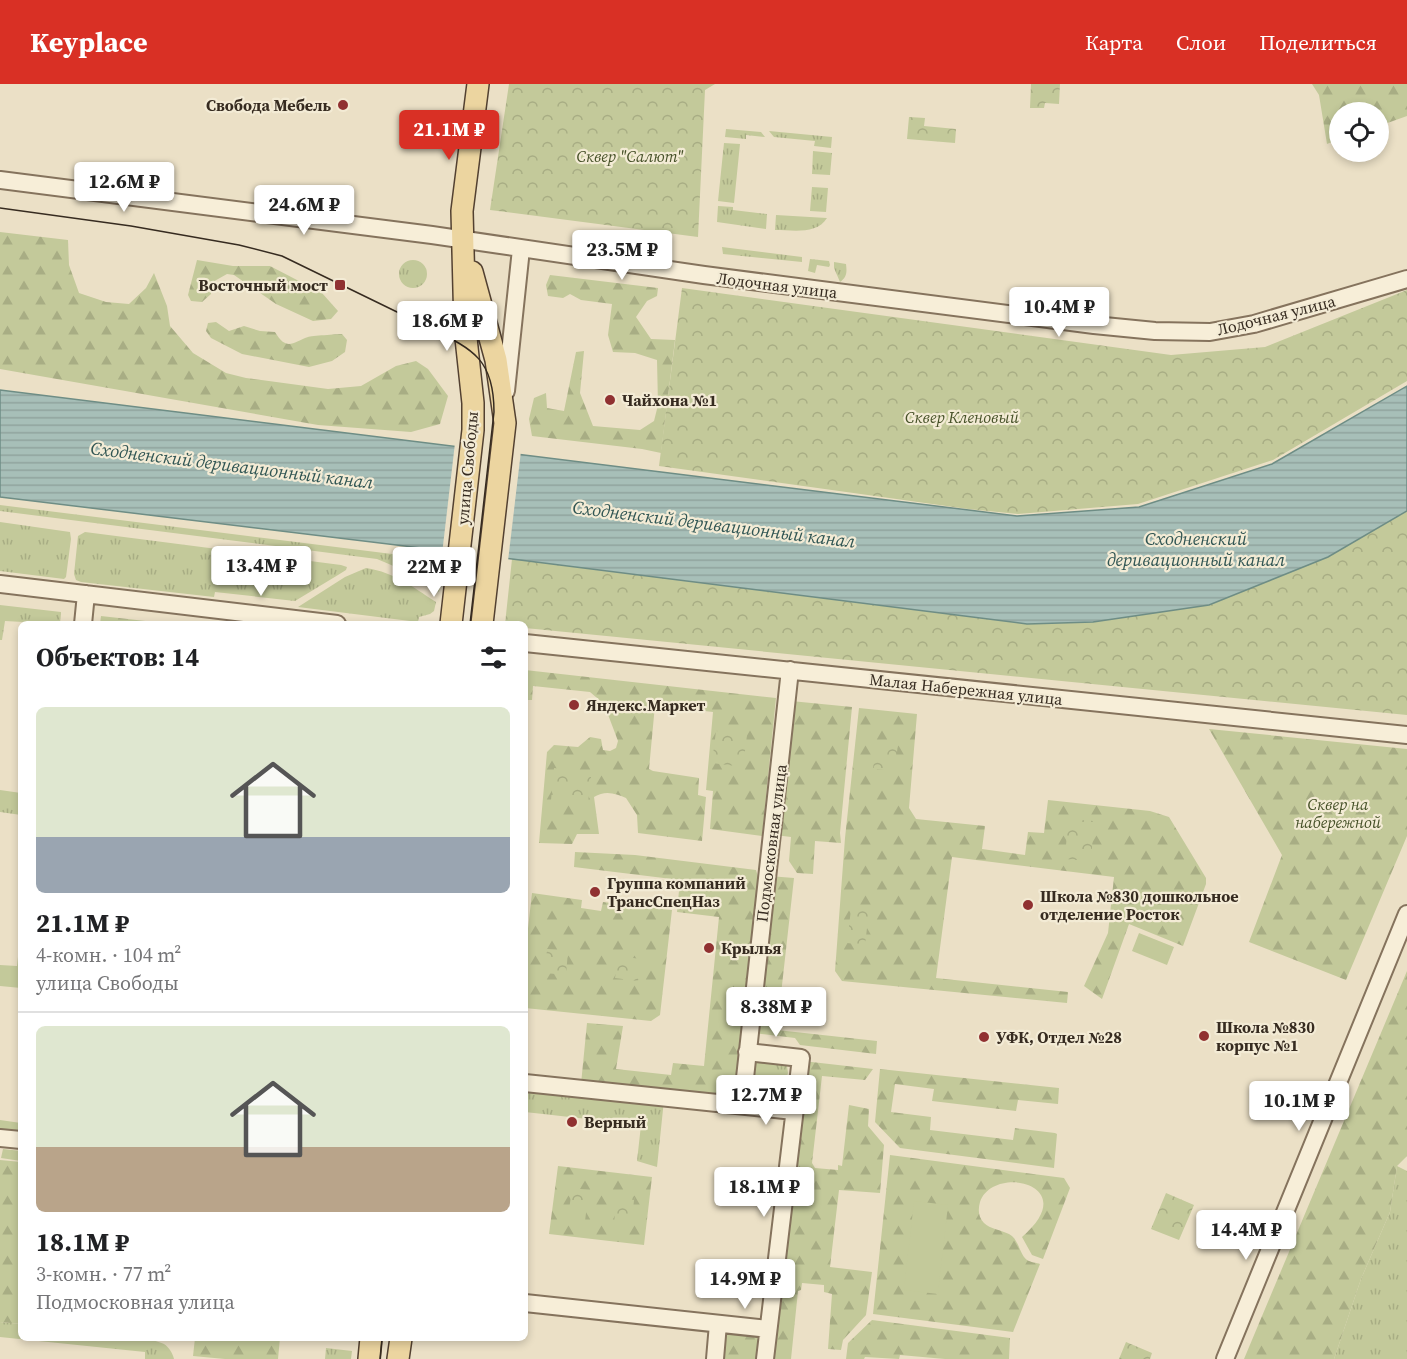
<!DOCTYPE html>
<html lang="ru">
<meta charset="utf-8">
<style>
:root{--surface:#fff;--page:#f2f2f2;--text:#202124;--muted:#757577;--line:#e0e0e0;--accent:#d93025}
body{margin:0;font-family:"Source Serif 4",serif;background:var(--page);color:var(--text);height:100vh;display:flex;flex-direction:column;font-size:22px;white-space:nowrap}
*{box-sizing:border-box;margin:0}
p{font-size:20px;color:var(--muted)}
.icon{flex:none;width:33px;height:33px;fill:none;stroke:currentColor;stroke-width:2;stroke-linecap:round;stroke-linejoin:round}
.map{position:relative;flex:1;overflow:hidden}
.details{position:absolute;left:18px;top:537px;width:510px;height:720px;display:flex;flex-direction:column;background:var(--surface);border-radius:9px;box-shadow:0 3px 9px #0003}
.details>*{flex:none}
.fabs{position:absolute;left:1329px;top:18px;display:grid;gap:12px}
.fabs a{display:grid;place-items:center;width:60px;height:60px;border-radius:50%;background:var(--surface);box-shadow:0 3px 9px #0003;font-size:30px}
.price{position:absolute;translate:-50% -51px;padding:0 14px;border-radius:6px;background:#fff;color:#222;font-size:20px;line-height:39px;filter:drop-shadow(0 2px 3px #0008)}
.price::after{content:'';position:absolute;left:50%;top:36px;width:18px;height:14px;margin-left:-9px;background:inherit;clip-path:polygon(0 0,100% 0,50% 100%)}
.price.current{background:var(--accent);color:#fff}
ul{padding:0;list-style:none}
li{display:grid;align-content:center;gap:12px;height:318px;padding:0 18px}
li+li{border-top:2px solid var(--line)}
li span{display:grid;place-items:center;height:186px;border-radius:9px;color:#555}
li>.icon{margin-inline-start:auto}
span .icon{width:108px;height:108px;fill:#fffc;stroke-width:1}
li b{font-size:26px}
h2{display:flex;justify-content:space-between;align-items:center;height:72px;padding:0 18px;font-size:26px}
header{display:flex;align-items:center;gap:36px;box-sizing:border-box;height:84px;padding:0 30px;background:var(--accent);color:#fff}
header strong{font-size:28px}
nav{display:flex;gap:33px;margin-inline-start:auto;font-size:21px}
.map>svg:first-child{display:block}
.grass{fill:url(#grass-tufts)}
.forest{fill:url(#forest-firs)}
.park{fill:url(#park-crowns)}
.garden{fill:#c3c99a}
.water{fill:url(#water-rules);stroke:#6e8d85;stroke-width:1.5}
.pier{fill:#ebe0c6}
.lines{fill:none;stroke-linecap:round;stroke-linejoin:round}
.minor-casing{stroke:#85735d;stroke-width:20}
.major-casing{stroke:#534131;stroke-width:24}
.minor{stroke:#f7eed8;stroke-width:16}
.major{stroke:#ecd5a0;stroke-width:21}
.tram{stroke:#362b20;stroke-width:1.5}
.poi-dot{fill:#903131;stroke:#f3ebd5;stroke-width:2}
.labels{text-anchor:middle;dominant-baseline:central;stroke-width:4.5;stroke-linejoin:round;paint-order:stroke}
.poi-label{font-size:16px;font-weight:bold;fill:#362b20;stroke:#f3ebd5;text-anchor:start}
.park-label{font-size:16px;font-style:italic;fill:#465128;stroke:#f3ebd5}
.street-label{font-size:16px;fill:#362b20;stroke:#f3ebd5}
.water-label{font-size:18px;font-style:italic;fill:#305553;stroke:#f3ebd5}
</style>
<header>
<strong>Keyplace</strong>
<nav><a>Карта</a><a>Слои</a><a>Поделиться</a></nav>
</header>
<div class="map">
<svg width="1407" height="1275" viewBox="0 0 1407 1275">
<defs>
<pattern id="grass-tufts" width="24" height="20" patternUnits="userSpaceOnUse" patternTransform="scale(1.5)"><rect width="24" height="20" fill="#c3c99a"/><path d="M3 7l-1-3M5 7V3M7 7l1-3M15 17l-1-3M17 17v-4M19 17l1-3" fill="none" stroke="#a8ad84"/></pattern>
<pattern id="forest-firs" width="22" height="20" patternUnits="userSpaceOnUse" patternTransform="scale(1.5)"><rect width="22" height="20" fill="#c3c99a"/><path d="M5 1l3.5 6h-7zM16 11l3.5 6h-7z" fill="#a8ad84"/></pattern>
<pattern id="park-crowns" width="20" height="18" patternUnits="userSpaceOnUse" patternTransform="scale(1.5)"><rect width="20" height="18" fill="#c3c99a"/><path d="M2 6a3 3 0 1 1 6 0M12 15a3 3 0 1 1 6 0" fill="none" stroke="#a8ad84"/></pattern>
<pattern id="water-rules" width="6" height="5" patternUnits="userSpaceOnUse" patternTransform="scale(1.5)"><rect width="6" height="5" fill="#a7bfb8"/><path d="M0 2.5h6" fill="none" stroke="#90a49e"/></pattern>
</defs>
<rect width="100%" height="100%" fill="#ebe0c6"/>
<path class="grass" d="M726,45L761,48L765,53L746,51V55L725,53Z
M769,47L832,53L831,64L814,62L815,57L774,53Z
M724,59L740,60L734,119L718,117Z
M813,67L832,69L830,91L812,90Z
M812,103L828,104L826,128L810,127Z
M718,122L733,123V126L767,130L766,145L717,138Z
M776,131L827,134C817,151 792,146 775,146Z
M722,163L802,173V178L723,170Z
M810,175L829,177L830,181L829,183L817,181L815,189L808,187Z
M399 190a14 14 0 1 1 28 0a14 14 0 1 1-28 0Z
M834,178L846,180C847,188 847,193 840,198L834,184Z
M0,421L440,476C433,483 433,488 441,495L439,508L410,489L377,475L0,427Z
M0,438L70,448L71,455L66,493L64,495L0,487Z
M85,448L341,481L347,483L346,486L338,491L295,517L215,508L214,513L81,498L76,496L74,490L78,452Z
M366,484C396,489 411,502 436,518L434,527L430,530L419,533L418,538L298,523L345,493Z
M0,521L61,528L60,540L5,537L2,556H0Z
M0,706L21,709V731L0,728Z
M21,844V904L0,902V881L17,882Z
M756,975L783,980L787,982L788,989L787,992L753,1006Z
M789,994L786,1008L783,1011L758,1014L755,1011Z
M525,1001L664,1016L657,1083L637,1077L641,1041L525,1028Z
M0,1036L21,1039V1054L0,1052Z
M1397,1082L1407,1087V1275H1334L1361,1195L1390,1128Z
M0,1238L21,1240V1254C52,1254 140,1248 164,1260C169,1263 173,1270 174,1275H145V1268L0,1253Z
M326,1264L352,1267L351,1275H325Z"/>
<path class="forest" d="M1312,0H1407V32L1379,42L1378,28H1340L1339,55L1327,60L1319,11Z
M0,148L68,156L69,181L79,209L106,218L129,220L146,204L154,189L167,222L170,242L193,269L226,289L246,294L328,305L361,302L396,282L416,277L428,285L448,312L440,340L411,348L318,341L0,285Z
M197,176L233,182H270L322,209L338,227L331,235L313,237L276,220L234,191L227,190L211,199V210L202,218L191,217L188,211Z
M550,191L658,204L657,212L647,217L636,233L651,255L675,256L661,369L642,365L532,352L529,335L534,314L546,309L547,324L564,327L576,268L584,267L580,309L593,342L640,346L654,337L658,321L657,276L635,269L613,268L608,251L612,220L581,216L570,210L563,214L548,212L546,201Z
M216,238L229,247L244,242L260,247L275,248C287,268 293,258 308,253C311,252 337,250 342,250L347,256L345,268L332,277L309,283L242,270L211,254L206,247L208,239Z
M101,532L172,540H100Z
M525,586L776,614L762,752L710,745L713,707L706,706L713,628L655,621L649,685L653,687L699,694L698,711L706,713L702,757L638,749L637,731L626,714C615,709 605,706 594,713L599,750H577L572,760L539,759L547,668L554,661L578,663L590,653L601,655L603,666L610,667L616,664L618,657L604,620L590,608L533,602L532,616H525Z
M791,617L852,623L840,749L841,759L815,757L813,790L797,789L789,777L791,753L775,751Z
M859,624L917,630L909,724L916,735L985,742L982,765L1025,771L1028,748L1044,749L1048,716L1150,727L1169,733L1206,794V800L1183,862L1129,840L1102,915L1084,902L1108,849L1114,793L952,773L936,894L1068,908L1067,919L842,897L835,887L845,754Z
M1209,645L1407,665V752L1346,896L1249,858L1282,771Z
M575,768L635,771L756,786L759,796L735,1017L581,1000L587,939L623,942L616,985L671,991L673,979L704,982L719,833L677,828L680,796L574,783Z
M769,792L794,794L777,946L877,957L876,970L800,961L795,954L753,949Z
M532,809L582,816L581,824L601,827L603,818L672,826L660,931L651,937L525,924V871Z
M1407,887V1072L1397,1082L1390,1128L1361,1195L1334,1275H1244Z
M803,977L873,985L865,996L822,992L812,1079L815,1084L838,1086V1081L842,1082L849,1021L869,1025L868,1042L884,1061L880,1109L839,1106L830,1183L872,1188L866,1231L843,1256L841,1266L828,1265L832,1210L824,1208V1201L802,1199L801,1206L798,1207L791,1275H769Z
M880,985L1059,1004L1058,1020L1018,1016L1016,1027L932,1017L934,1005L895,1000L891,1028L931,1033L930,1046L1013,1056L1015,1044L1055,1049L1057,1050L1054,1084L900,1064L875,1038Z
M3,1065L21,1067V1077L1,1074Z
M890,1071L1064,1094L1070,1104L1043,1175L1032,1171L1022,1153C1084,1100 993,1080 980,1118C978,1125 978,1133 984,1139C990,1145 1001,1146 1009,1150C1019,1155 1019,1170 1027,1176C1030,1178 1037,1179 1040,1180L1013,1248L873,1230Z
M0,1076L21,1078V1240L0,1238Z
M558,1082L652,1093L644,1161L549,1150Z
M872,1236L1010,1254L1009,1275H945L900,1271L899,1275L865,1273L864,1275H846L848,1259Z
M721,1244L764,1248L761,1275H718Z
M195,1254H280L278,1275H225L193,1272Z"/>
<path class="park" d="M509,0H715L705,6L698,153L490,126Z
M1031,0H1060L1059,20L1045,19L1044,24H1030Z
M909,33L925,34L924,42L956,45L955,59L907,55Z
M682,204L1171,271L1265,263L1407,206V297L1273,376L1138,420L1018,430L968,425L659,382Z
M1407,427V631L525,544V540H505L512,475L1027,540L1093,538L1209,521L1328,473Z
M716,647L747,651L743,683L712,679Z
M876,657L898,659L895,687L873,685Z
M554,684L572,686V691L591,693L588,719L551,716Z
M1068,735L1094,737L1091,777L1065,775Z
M851,825L869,827L865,861L847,859Z
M547,865L568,867L566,891L545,889Z
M618,872L641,875L638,897L615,894Z
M572,1104L589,1106L585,1137L568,1134Z
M618,1107L635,1109L631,1140L614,1138Z
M1166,1109L1194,1121L1179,1156L1151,1145Z
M1126,1258L1152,1269L1150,1275H1119Z"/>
<path class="garden" d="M1139,849L1174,863L1167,881L1132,867Z
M914,1117L948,1121L938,1210L904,1206Z"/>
<path class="water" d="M1407,302V427L1328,473L1209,521L1093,538L1027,540L512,475L0,413V306L1017,432L1139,423L1272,380Z"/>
<path class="pier" d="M455,359L521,367L508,477L442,470Z"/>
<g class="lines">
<g class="minor-casing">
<path id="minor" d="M0,96L432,151L704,191L1094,241L1155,247L1210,248L1254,240L1407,195
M506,307L521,165
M0,500L337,540
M83,540L86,510
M525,559L1407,651
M747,968L801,974L765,1275
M525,999L794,1027
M742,1021L790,586
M0,1054L21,1056
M525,1219L768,1245
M715,1275L718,1240
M1225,1275L1407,830"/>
</g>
<g class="major-casing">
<path id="major" d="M472,188L496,276L505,339L482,540
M451,540L473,346V319L465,245L462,127L478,0
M369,1275L371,1254
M398,1275L401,1254"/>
</g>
<use href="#minor" class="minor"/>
<use href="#major" class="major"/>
<path class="tram" d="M0,124L131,142L239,161L282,172L432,245C474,266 494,276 494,328L470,540
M380,1275L382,1254"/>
</g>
<g class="poi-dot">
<circle cx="343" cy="21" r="6"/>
<rect x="334" y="195" width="12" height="12" rx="3"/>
<circle cx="610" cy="316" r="6"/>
<circle cx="574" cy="621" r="6"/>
<circle cx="595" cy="808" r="6"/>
<circle cx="1028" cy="821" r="6"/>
<circle cx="709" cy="864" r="6"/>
<circle cx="1204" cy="952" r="6"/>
<circle cx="984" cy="953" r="6"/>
<circle cx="572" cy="1038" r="6"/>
</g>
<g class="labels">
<g class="poi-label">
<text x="331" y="21" text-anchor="end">Свобода Мебель</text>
<text x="328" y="201" text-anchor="end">Восточный мост</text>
<text x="622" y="316">Чайхона №1</text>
<text x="586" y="621">Яндекс.Маркет</text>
<text x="607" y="799">Группа компаний<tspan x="607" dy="18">ТрансСпецНаз</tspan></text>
<text x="1040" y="812">Школа №830 дошкольное<tspan x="1040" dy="18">отделение Росток</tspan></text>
<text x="721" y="864">Крылья</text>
<text x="1216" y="943">Школа №830<tspan x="1216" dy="18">корпус №1</tspan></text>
<text x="996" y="953">УФК, Отдел №28</text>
<text x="584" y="1038">Верный</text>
</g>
<g class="park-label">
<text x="630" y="72">Сквер "Салют"</text>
<text x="962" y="333">Сквер Кленовый</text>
<text x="1338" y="720">Сквер на<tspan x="1338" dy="18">набережной</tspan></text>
</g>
<g class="street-label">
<text transform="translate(777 201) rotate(7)">Лодочная улица</text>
<text transform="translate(1276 231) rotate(-14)">Лодочная улица</text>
<text transform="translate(467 384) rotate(-85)">улица Свободы</text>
<text transform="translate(966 605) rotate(6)">Малая Набережная улица</text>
<text transform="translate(771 759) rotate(-83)">Подмосковная улица</text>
</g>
<g class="water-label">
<text transform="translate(232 381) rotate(7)">Сходненский деривационный канал</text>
<text transform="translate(714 440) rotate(7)">Сходненский деривационный канал</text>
<text x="1196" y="454">Сходненский<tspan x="1196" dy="21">деривационный канал</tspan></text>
</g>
</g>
</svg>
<div class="fabs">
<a><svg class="icon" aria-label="locate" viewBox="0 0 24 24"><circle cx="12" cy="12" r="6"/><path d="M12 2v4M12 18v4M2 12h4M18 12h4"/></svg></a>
</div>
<b class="price current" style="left:449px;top:77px">21.1M ₽</b>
<b class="price" style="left:124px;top:129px">12.6M ₽</b>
<b class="price" style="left:304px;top:152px">24.6M ₽</b>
<b class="price" style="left:622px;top:197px">23.5M ₽</b>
<b class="price" style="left:1059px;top:254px">10.4M ₽</b>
<b class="price" style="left:447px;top:268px">18.6M ₽</b>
<b class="price" style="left:261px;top:513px">13.4M ₽</b>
<b class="price" style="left:434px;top:514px">22M ₽</b>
<b class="price" style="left:776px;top:954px">8.38M ₽</b>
<b class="price" style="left:766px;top:1042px">12.7M ₽</b>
<b class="price" style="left:1299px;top:1048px">10.1M ₽</b>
<b class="price" style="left:764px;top:1134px">18.1M ₽</b>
<b class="price" style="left:1246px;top:1177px">14.4M ₽</b>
<b class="price" style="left:745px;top:1226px">14.9M ₽</b>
<section class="details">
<h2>Объектов: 14<svg class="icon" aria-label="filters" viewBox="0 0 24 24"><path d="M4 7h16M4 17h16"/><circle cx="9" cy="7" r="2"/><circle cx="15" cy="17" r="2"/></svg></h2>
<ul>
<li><span style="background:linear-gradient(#dfe7d0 70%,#9aa5b1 0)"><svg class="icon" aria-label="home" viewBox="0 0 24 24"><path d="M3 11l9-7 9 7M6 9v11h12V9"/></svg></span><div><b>21.1M ₽</b><p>4-комн. · 104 m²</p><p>улица Свободы</p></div></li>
<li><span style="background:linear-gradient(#dfe7d0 65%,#b9a48a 0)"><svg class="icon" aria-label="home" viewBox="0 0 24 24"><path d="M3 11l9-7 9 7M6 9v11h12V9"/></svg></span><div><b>18.1M ₽</b><p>3-комн. · 77 m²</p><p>Подмосковная улица</p></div></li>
</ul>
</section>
</div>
